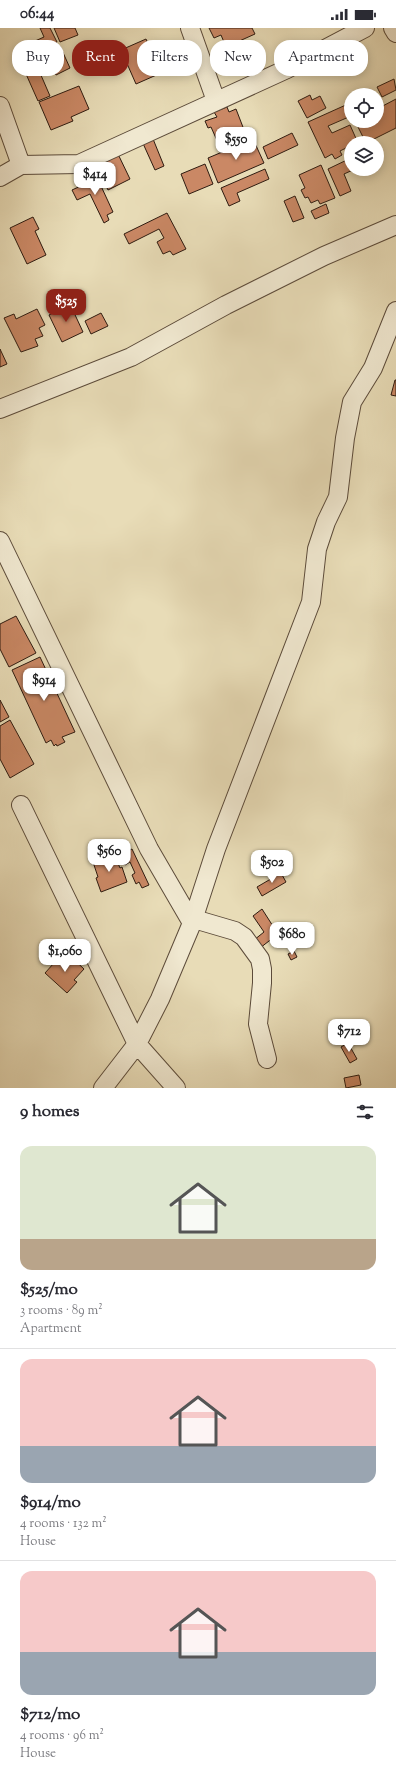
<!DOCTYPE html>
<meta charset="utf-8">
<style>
:root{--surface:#fff;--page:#f2f2f3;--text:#2b2b33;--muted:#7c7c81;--line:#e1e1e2;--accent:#8f2418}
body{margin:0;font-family:"Sorts Mill Goudy",serif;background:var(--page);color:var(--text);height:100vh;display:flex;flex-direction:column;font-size:15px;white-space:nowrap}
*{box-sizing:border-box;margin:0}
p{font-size:13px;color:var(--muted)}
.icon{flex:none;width:22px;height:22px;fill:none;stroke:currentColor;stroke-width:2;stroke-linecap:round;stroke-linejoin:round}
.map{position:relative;height:1060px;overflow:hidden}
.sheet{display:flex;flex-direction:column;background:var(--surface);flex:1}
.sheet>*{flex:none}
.hud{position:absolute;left:12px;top:12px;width:372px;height:36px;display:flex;gap:8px}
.fabs{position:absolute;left:344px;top:60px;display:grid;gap:8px}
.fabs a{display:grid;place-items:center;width:40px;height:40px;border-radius:50%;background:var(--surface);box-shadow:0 2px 10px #0003;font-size:20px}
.price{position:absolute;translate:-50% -34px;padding:0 9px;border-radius:8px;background:#fff;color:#222;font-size:13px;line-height:26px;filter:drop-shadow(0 1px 2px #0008)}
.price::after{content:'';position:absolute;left:50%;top:24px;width:12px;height:9px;margin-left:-6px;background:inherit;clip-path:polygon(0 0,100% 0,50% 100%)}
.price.selected{background:var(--accent);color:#fff}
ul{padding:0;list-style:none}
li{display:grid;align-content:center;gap:8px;height:212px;padding:0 20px}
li+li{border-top:1px solid var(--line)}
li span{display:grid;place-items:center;height:124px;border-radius:12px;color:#555}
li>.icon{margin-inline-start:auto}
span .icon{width:72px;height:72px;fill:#fffc;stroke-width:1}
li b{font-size:17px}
h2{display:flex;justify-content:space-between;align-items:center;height:48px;padding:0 20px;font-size:17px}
.pill{padding:0 14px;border-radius:16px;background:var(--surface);box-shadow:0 2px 10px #0003;font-size:14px;line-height:36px}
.pill.selected{background:var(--accent);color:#fff}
.status{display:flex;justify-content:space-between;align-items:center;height:28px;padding:0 20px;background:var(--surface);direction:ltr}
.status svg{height:11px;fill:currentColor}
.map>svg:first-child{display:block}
.building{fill:#ca8865;stroke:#2e1b10}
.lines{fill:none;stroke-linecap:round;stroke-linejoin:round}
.minor-casing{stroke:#5c4b3a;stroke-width:20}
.minor{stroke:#f0e8d0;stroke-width:18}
</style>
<div class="status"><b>06:44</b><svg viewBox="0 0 49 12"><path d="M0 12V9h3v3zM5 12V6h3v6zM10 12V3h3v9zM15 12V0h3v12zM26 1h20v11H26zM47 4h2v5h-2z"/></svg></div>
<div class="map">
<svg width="396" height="1060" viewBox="0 0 396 1060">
<rect width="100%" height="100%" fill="#e8dcb7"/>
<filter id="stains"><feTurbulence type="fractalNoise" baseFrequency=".005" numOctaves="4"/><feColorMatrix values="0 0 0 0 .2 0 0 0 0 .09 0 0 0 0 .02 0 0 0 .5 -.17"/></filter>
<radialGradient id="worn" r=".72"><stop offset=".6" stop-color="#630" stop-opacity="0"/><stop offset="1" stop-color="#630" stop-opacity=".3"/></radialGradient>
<path class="building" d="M40,0H50L57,14L21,30L17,21L44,9Z
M54,0H75L78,7L60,14Z
M209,0H252L255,6L226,19L221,7L214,10Z
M146,11L161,45L136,56L121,22Z
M60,18L70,40L56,47L52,37L40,42L34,29Z
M34,31L50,68L38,73L22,37Z
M394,51L396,62L382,69L377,59Z
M79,58L89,81L71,89L73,93L51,102L39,74Z
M310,67L312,72L320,68L326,80L307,90L298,73Z
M396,71V100L366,115L355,93H377V81Z
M348,76L351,82V88L328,98L332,105L350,97L358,115H351V122L348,123L346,120L340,123L342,127L335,131L332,126L325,130L308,94Z
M227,79L229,84L236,81L246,107L219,117L211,99L208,100L205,93L217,89L214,84Z
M292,105L298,117L268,131L263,119Z
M151,106L164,138L155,142L141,111Z
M253,111L264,135L218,155L208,130Z
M117,124L130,151L108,162L95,135Z
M351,130V141H355L344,146L351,163L340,168L328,141Z
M205,136L213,156L189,166L181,146Z
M321,137L335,170L320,176L318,172L311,175L308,169L305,170L301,162L305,160L299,147Z
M265,141L269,151L237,165L240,173L229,178L221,160Z
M95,145L113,184L107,187L109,192L104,195L90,166L77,172L72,162L85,156L83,151Z
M295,168L304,190L293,194L284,173Z
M326,176L329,185L315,191L311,183Z
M167,185L186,221L173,227L170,223L163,226L157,214L164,210L159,201L129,216L124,206Z
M33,189L39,201L35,203L46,227L27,236L10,200Z
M70,276L83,304L62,314L49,287Z
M37,281L45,297L39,300L43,308L35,311L38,318L21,324L4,290L14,286L16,291Z
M101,285L108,298L91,306L85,293Z
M0,321L7,336L0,339Z
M395,352H396V368L391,367Z
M16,588L36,625L9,639L0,621V596Z
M40,629L75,704L62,709L65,714L57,718L56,716L54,718L51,712L46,715L12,642Z
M0,672L9,689L0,694Z
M10,692L34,736L10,750L0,731V698Z
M132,821L149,857L142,860L139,854L136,856L132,847L135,845L130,834L125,837L120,827Z
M114,826L120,840L122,839L127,854L101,864L96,850L98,849L93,834Z
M281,845L286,854L262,868L257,859Z
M262,881L278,906L260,920L254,912L264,904L253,888Z
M294,923L297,929L291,932L288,926Z
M67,925L84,941L74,952L77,954L67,965L45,945L54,935L56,937Z
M348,1015L357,1031L350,1035L341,1019Z
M359,1047L361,1057L346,1060L344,1050Z"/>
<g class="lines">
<g class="minor-casing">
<path id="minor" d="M190,0L216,73
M393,0L396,5
M0,78L21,137
M0,149L21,137L79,136L287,41L365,0
M0,381L131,329L226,277L324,228L396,197
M0,513L149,821L192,895L194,891L235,903L244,909L260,931L262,941V955L258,996L267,1031
M21,777L137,1016L176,1060
M103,1060L137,1016L160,971L192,895L216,821L311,574L317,521L326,494L338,469L345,410L352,374L373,340L396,283"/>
</g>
<use href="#minor" class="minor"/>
</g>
<rect width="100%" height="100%" filter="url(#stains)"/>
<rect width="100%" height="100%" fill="url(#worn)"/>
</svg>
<div class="fabs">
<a><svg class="icon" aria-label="locate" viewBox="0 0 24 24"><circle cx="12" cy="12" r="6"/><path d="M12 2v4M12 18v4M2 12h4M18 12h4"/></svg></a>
<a><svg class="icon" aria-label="layers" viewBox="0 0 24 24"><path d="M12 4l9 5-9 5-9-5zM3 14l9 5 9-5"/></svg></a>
</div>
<b class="price" style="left:236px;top:133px">$550</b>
<b class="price" style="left:95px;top:168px">$414</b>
<b class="price selected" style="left:66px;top:295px">$525</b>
<b class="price" style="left:44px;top:674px">$914</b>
<b class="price" style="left:109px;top:845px">$560</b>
<b class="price" style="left:272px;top:856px">$502</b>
<b class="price" style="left:292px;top:928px">$680</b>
<b class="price" style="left:65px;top:945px">$1,060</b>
<b class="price" style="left:349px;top:1025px">$712</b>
<div class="hud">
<a class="pill">Buy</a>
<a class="pill selected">Rent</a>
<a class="pill">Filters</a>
<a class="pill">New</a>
<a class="pill">Apartment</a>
</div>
</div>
<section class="sheet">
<h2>9 homes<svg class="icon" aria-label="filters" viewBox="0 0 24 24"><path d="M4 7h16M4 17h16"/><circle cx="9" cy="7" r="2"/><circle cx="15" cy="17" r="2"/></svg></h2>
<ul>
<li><span style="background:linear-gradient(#dfe7d0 75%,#b9a48a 0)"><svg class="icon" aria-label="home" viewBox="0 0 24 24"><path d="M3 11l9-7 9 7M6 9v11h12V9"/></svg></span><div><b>$525/mo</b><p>3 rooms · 89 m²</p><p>Apartment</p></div></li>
<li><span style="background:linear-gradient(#f6c9c9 70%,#9aa5b1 0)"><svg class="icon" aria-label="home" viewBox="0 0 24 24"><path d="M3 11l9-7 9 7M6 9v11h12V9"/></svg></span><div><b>$914/mo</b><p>4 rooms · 132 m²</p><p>House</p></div></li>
<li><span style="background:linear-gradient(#f6c9c9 65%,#9aa5b1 0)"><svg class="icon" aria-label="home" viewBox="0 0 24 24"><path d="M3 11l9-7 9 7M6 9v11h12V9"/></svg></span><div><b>$712/mo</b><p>4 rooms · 96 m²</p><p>House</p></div></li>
</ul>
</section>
